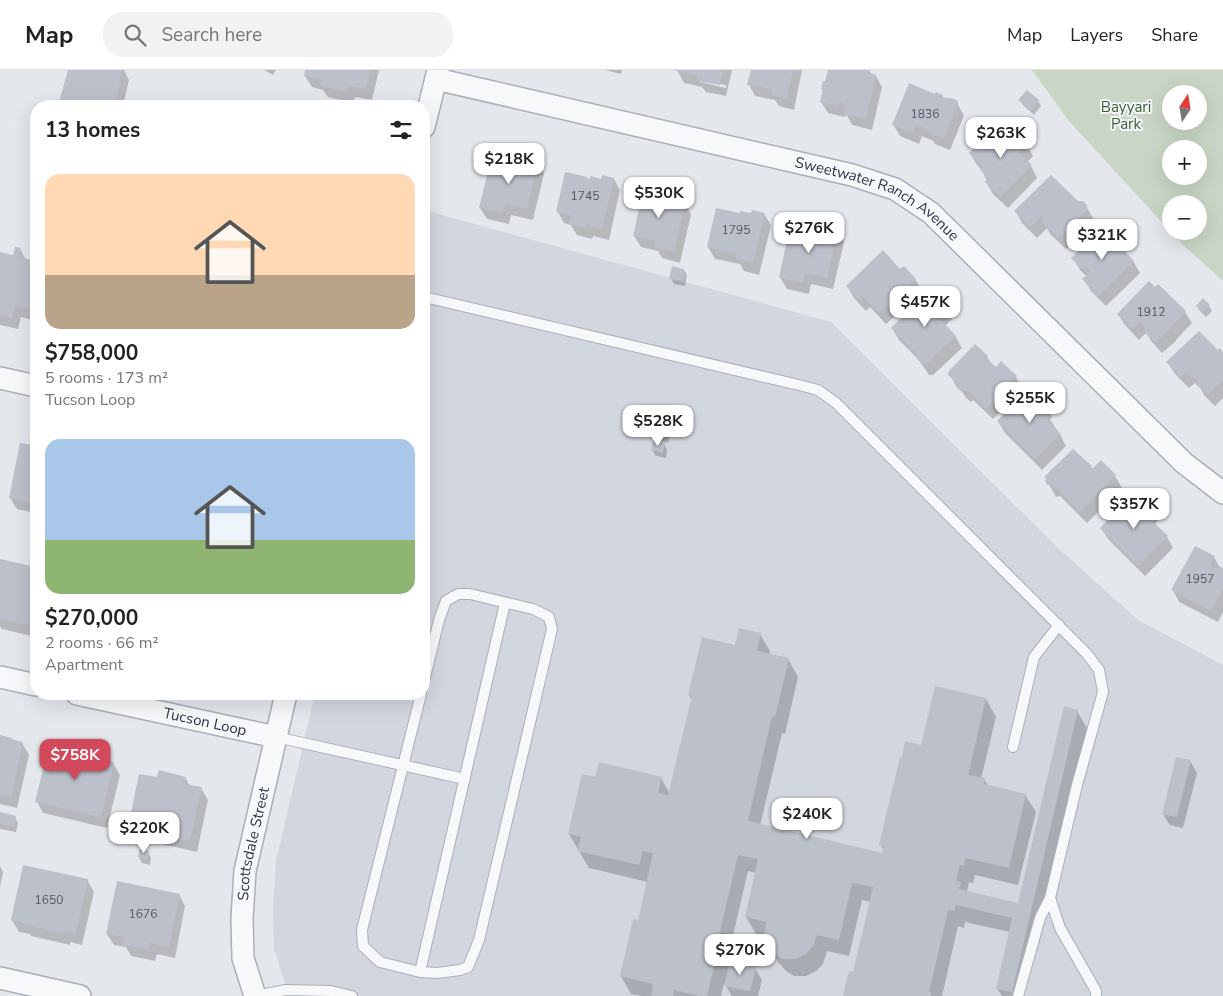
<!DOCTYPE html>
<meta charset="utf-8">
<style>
:root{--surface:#fff;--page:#f2f2f2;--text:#222;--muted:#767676;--line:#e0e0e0;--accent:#d1495b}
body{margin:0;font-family:"Nunito Sans",sans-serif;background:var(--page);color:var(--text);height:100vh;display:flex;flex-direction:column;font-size:19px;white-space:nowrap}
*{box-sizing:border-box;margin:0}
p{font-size:16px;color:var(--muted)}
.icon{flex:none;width:28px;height:28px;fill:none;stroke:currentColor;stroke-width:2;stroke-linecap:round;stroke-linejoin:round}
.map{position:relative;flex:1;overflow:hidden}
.details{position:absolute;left:30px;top:30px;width:400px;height:600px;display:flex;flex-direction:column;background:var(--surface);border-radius:20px;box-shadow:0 5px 20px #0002}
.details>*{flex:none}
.needle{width:32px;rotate:12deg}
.buttons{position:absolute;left:1162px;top:15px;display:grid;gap:10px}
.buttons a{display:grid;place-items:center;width:45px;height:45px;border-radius:50%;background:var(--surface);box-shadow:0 5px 20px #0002;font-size:25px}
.price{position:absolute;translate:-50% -42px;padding:0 11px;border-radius:10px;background:#fff;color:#222;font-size:16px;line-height:32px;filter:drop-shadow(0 1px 2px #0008)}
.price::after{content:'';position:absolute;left:50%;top:30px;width:15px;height:11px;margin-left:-8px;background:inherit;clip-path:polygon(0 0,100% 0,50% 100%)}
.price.selected{background:var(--accent);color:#fff}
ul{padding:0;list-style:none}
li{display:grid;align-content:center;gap:10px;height:265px;padding:0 15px}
li span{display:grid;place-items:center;height:155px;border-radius:15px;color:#555}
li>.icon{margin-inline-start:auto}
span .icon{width:90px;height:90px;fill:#fffc;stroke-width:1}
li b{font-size:21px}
h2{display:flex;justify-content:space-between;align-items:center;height:60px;padding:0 15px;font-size:21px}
header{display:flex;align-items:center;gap:30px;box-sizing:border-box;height:70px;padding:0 25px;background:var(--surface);border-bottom:1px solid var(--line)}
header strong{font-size:24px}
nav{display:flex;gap:28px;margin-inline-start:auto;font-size:18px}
.search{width:350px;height:45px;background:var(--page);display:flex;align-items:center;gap:12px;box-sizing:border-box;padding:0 18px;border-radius:20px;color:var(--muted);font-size:19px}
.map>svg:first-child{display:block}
.built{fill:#d2d6de}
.green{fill:#c9d6c5;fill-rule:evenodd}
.shadow{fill:#0003;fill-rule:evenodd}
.building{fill:#bbc0ca}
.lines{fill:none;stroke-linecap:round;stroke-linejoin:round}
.service-casing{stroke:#a9aeb7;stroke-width:12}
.minor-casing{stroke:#a9aeb7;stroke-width:24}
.service{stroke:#f7f8fa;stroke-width:10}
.minor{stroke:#f7f8fa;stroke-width:21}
.labels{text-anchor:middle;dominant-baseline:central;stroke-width:4;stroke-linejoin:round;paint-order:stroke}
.number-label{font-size:12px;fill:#4f5766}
.park-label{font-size:15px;fill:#3f6138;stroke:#f4f6f9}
.street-label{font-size:15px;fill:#2b3445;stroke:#f4f6f9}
</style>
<header>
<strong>Map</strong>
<div class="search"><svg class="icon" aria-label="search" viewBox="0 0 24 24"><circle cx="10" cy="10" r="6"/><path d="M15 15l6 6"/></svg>Search here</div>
<nav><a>Map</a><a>Layers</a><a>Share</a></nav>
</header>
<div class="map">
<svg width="1223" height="926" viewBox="0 0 1223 926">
<rect width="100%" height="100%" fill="#e4e7ec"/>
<path class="built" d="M431,142L831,252L1058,478L1138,550L1223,595V926H289L274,878L273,840L276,791L315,624H424V172Z"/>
<path class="green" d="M1032,0H1223V211L1181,173L1069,51ZM1171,24H1199V51H1171ZM1171,79H1199V106H1171ZM1171,134H1199V161H1171Z"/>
<path class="shadow" d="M69,0H124L129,10L123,36H59Z
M264,0H276L273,5Z
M307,0H379L372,30L355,27L353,33L328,27L323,20L312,17L305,6Z
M605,0H622L621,4Z
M677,0H732L726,26L706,22L702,17L684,13ZM700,10L726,15V18L700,12Z
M752,0H802L794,40L779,36L775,30L755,26L749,14Z
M829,0H868L870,4L876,6L882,17L872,60L852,55L846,44L845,47L828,43L821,32L824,22L822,19L826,13Z
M942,25L944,29L956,31L964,46L950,80L935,74L933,71L922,66L919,74L900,66L893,54Z
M1020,30L1038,31L1041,36L1034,45L1023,35Z
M1009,57L1026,74L1033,86L1027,92L1031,96L1037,108L1008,138L993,124L986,112L987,111L982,100L977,95L970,83L1000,66Z
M537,91L544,103L533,150L511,145L509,154L487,149L480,138L505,99H515Z
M614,109L620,120L609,170L593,166L592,169L577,165L571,155L564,153L558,142L587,110Z
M661,122L664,128L684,133L691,144L680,193L662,188L658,181L641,177L634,166Z
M1077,132L1086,136L1093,148V152L1066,179L1050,164L1047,158L1037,168L1022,153L1016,142Z
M764,144L771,155L759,205L744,201L740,194L715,189L708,177L741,145Z
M837,160L844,172L833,219L811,214L809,224L787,219L780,207L814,168Z
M20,179L26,190L36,192V251L21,247L18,259L0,255V183L14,187Z
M1073,188L1133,191L1140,203L1106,236L1091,221L1084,210L1087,207L1080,200Z
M684,200L687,205L685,216L674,214L671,208Z
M900,201L915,209L922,221L886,254L870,237L866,241L854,228L847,216Z
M1197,236H1209L1212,241L1206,247L1200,241Z
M946,238L952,249L945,256L955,266L962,278L933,305H929L919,290L899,270L892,258Z
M1185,242L1192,253L1176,270V271L1162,283L1152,272L1146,263L1139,270L1125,255L1118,244Z
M975,276L987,287L992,295L996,299L1001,293L1016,307L1023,319L993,349L973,330L971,332L966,328L963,323L956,316L950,304Z
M1218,282L1223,284V328L1215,336L1204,325L1201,319L1195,313L1189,318L1175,304L1168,293Z
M1029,320L1045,336L1052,347L1050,349L1056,359L1055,360L1060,364L1066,376L1042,400L1005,363L998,351Z
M669,348L673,354L668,373L657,370L654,364Z
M34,374H36V443L17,439L10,428Z
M664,374L667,380L666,388L656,386L652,380Z
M1101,392L1115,406L1122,418L1087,453L1060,426L1056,427L1047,411L1091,397L1093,400Z
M1136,424L1151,439L1158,451L1154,454L1167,467L1173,478L1145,506L1108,469L1101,458Z
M1214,487L1220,498L1223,500V542L1218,552L1179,532L1173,520Z
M0,490L36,498V567L2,559L0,556Z
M760,564L770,581V585L788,589L798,607L785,664L782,663L760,756L883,784L884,781L881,775L922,676L986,629L996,647L981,709H984L988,716L1025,725L1036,742L1018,815L975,805L973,813L969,812L967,822L1019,834L1077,641L1087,658L1024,926H1002L997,918L1010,862L965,852L964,858L958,856L942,926H844L854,904L871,832L862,830L849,886L827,881L823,894L816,901L806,906H794L786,901L778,892L768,874L766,866L756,864L746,847L756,803L748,801L728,887L730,889L729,892L755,898L762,910L758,926H732L724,913L721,926H641L631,924L621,906L638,852L648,812L589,798L569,764L596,708H661L670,724L692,630L689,625L736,577Z
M0,666L11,669L12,671L22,673L29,685L17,738L0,734Z
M102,688L103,691L113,693L120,705L107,758L43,743L37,732Z
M1190,691L1197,703L1183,758L1170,755L1163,744Z
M185,708L190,716L201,718L208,730L197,782L136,768L129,757L158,709Z
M0,743L15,747L18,753L16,762L0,759Z
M148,783L151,788L150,795L142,793L139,787Z
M0,796L3,802L0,817Z
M87,810L94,822L82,875L70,872V875L31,866L30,864L19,862L12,850Z
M179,825L185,836L175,888L157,884L155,891L131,886L126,877L114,875L107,864Z"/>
<path class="building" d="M68,0H122L119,12H121L114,36H58Z
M305,0H370L366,19L348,16L347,22L320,16L321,9L304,6Z
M673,0H723L720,15L697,11L698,6Z
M751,0H793L787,29L771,25L772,19L747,15Z
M828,0H869L871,3L876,5L866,49L844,44L845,35L842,34L843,33L840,32L838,36L820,32L823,19H821L823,11H825Z
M909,13L935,24L936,22L943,25L942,27L947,28H951L957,30L958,33L943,69L927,62L928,60L916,55L912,63L892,55Z
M1027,20L1039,30L1031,40L1018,30Z
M1009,55L1027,73L1018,82L1032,95L1000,127L985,112L988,108L980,100L983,97L969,83L994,58L1000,64Z
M517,85L538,90L527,139L505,134L503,143L479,138L490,93L505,96V97L507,98V96L514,98Z
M565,102L587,107V108L590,109V106L601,109L602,105L614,108L602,159L586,155V158L569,154L571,145L556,142Z
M1051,105L1078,131H1083L1087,135V140L1058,168L1042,152L1044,150L1041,146L1030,157L1014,141Z
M644,117L662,121L660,126L685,132L674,182L654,177L656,171L633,166Z
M716,138L740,143V141L751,143L752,140L765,143L753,193L736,189L737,184L707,177Z
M816,154L838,159L827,208L805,203L802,213L779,207L789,161L813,167Z
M1103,158L1134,191L1098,226L1082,209L1090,202L1085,196L1082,199L1071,188Z
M15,177L21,178L19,187L36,191V222L32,240L15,236L12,248L0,245V182L13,185Z
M883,180L900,199L904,196L916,209L879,243L863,226L859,230L846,216Z
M672,196L684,199L682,211L669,209Z
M1149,211L1155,217L1158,214L1186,241L1170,258L1171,259L1155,272L1143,261L1145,258L1139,252L1132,259L1117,244Z
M930,220L947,237L933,250L935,252L939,248L956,266L926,294L921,293L917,289L916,284L891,258Z
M1203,228L1210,235L1202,242L1196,236Z
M1199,261L1218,280L1220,278L1223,282V310L1208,325L1196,314L1198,312L1187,302L1181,307L1166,292Z
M975,274L988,286L986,288L996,297L1001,291L1017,306L986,339L966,319L964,322L958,316L959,315L948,305L949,301Z
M1029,318L1046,335L1043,338L1050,346L1047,350L1061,364L1035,389L997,351Z
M657,344L670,347L666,368L653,365Z
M653,371L665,373L663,383L651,380Z
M33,372L36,373V434L9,428L20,373L32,375Z
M1073,379L1092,396L1089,399L1090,401L1101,390L1116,405L1080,442L1053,415H1048L1045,412L1046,408L1044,407Z
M1136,422L1152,438L1146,445L1168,466L1138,496L1100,458Z
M1195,476L1215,486L1210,496L1217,499L1219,496L1223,498V518L1211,541L1171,520Z
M0,489L36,497V557L0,549Z
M739,558L761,563L757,581L789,588L775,647L772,646L748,751L882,783L884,776L879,775L900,687L902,688L905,671L921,675L935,616L986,628L968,705L985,708L984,714L1026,724L1009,798L965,788L964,796L960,795L956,811L961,812L959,819L1018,833L1064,636L1078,640L1012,922L996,919L1012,848L956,835L954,841L948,840L929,922H931V926H843L849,901L853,902L873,817L852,813L839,870L817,865L813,876L806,884L796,889H783L774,884L766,874L764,865L766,852L745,847L758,789L738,785L718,870L720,871L707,926H699L674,920L673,926H651L653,914L620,906L633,849L638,850L653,783L643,781L639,795L577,781L581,767L568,764L582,704L595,707L599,692L662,707L658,723L668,725L692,626L688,625L702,567L735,575Z
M0,665L12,668L11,669L23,672L11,727L0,725Z
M48,678L60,681L61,678L103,687L102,690L114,692L101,747L35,732Z
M1176,687L1191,690L1177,747L1162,744Z
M159,700L186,707L185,714L202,717L190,771L128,757L139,704L157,707Z
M0,742L16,746L14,757L0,754Z
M140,779L149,781L147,790L138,787Z
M23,795L88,809L76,864L64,861V864L23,854V853L11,850Z
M117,811L180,824L169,877L150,873L149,880L123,875L124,867L106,864Z
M730,891L756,897L750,921L724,916Z"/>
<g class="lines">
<g class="service-casing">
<path id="service" d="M424,227L799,315L818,320L836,333L1087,584L1099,600L1103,622L1077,715L1050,828L1040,848L1018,926
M421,624L362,860L363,876L380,892L420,902L437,903L460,900L468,897L479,870L552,559L549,547L533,539L470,524H458L446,531L439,550L424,611
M276,667L465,709
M1013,677L1034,587L1059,555
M1050,828L1060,858L1096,921V926
M420,902L505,533
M255,926L286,920L331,921L352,926"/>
</g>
<g class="minor-casing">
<g id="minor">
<path id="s1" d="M436,9L852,105L895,119L931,143L1184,393L1223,423"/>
<path d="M424,57L438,0"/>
<path d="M0,308L36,316"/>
<path d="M0,607L36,615"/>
<path id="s2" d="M77,624L276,667"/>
<path d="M0,908L80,926"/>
<path id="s3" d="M255,926L243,888L242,849L245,801L286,624"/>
</g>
</g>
<use href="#service" class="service"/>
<use href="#minor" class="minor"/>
</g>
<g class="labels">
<g class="number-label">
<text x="925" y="44">1836</text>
<text x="585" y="126">1745</text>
<text x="736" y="160">1795</text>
<text x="1151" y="242">1912</text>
<text x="1200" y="509">1957</text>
<text x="49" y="830">1650</text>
<text x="143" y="844">1676</text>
</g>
<g class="park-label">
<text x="1126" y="37">Bayyari<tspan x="1126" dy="17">Park</tspan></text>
</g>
<g class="street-label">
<text stroke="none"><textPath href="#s1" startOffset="460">Sweetwater Ranch Avenue</textPath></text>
<text stroke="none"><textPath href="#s2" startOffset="131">Tucson Loop</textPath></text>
<text stroke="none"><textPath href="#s3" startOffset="155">Scottsdale Street</textPath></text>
</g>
</g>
</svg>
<div class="buttons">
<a><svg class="needle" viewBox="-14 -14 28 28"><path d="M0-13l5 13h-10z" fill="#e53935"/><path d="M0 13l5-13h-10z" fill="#767676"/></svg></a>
<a>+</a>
<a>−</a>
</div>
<b class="price" style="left:1001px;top:89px">$263K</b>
<b class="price" style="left:509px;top:115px">$218K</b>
<b class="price" style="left:659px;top:149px">$530K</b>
<b class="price" style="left:809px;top:184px">$276K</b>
<b class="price" style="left:1102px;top:191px">$321K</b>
<b class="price" style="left:925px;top:258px">$457K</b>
<b class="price" style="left:1030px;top:354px">$255K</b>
<b class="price" style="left:658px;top:377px">$528K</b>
<b class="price" style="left:1134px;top:460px">$357K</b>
<b class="price selected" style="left:75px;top:711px">$758K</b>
<b class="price" style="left:807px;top:770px">$240K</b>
<b class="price" style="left:144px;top:784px">$220K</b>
<b class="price" style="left:740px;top:906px">$270K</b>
<section class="details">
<h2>13 homes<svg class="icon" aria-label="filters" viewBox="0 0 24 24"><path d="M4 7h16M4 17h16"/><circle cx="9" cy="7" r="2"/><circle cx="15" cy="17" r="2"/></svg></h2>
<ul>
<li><span style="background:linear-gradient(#ffd9b3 65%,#b9a48a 0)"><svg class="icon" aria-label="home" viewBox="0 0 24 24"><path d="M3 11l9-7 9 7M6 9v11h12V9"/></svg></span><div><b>$758,000</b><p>5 rooms · 173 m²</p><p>Tucson Loop</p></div></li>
<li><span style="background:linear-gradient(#a9c7e8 65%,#8fb573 0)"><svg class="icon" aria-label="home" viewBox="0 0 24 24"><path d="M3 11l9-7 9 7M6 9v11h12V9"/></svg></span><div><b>$270,000</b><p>2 rooms · 66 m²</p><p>Apartment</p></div></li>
</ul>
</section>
</div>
